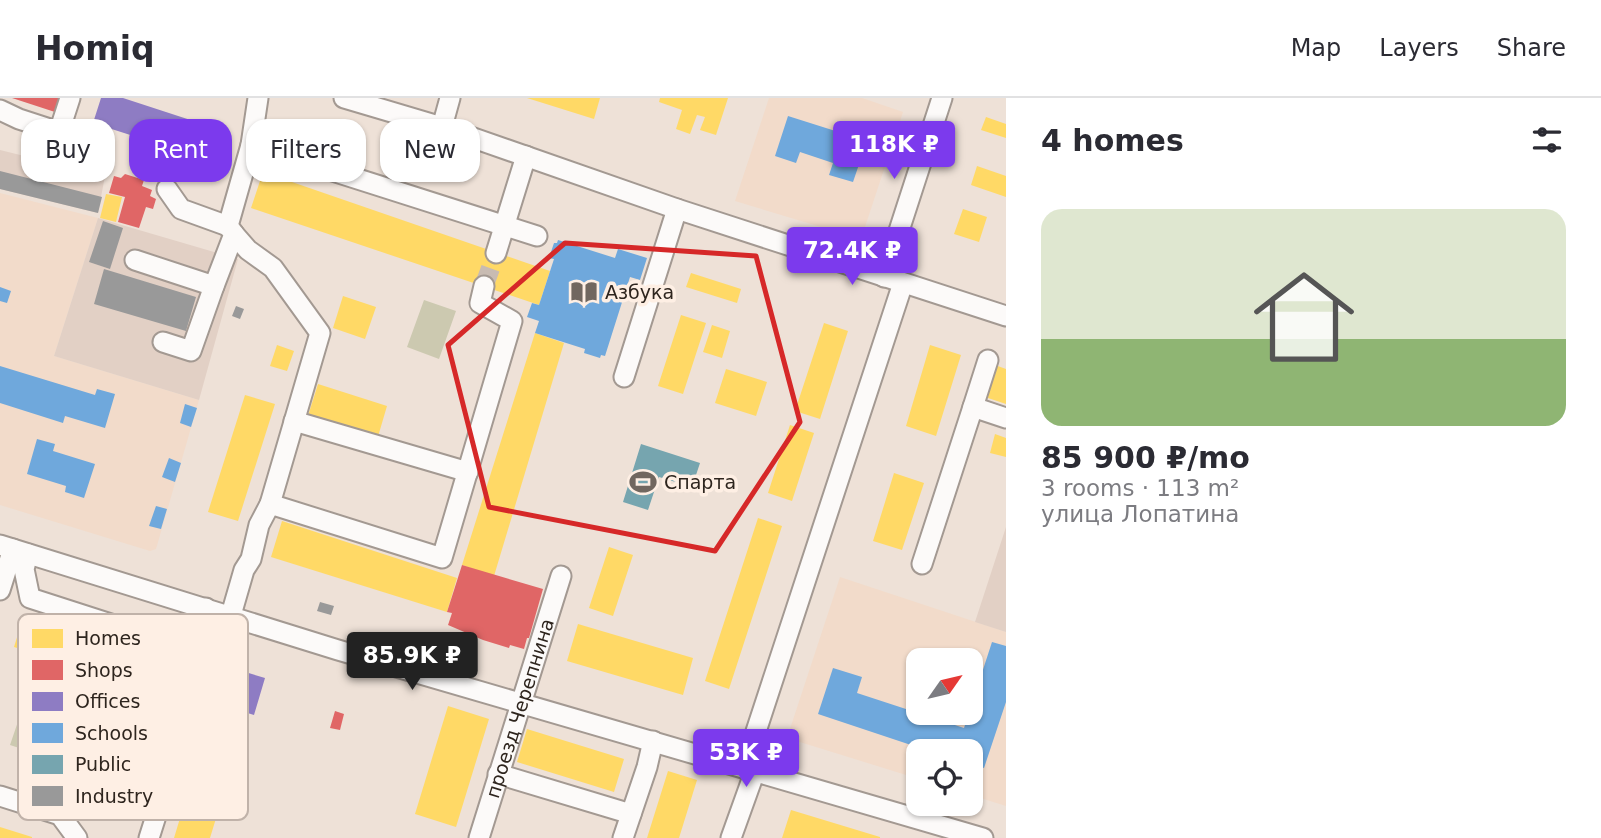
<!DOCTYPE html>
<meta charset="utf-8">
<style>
:root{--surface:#fff;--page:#f2f2f3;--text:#2b2b33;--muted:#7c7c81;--line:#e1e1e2;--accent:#7c3aed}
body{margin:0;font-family:"DejaVu Sans",sans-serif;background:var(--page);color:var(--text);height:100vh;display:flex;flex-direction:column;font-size:26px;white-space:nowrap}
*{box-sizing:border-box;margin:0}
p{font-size:23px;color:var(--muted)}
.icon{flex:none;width:38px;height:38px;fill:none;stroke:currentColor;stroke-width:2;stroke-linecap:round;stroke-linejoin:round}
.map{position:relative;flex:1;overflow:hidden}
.sheet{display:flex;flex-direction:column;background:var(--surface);width:595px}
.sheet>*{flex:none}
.guide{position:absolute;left:21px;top:21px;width:665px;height:63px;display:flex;gap:14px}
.needle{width:46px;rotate:56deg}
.fabs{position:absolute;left:906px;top:550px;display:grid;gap:14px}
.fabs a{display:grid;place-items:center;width:77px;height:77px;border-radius:14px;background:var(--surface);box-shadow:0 2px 5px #0004;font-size:35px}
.price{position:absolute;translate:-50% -60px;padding:0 16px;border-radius:7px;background:var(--accent);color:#fff;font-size:23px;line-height:46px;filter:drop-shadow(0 2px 4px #0008)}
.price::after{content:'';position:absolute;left:50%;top:42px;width:21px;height:16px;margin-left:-10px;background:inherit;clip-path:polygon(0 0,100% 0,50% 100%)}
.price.current{background:#222;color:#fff}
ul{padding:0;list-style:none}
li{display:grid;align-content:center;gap:14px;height:371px;padding:0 35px}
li+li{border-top:2px solid var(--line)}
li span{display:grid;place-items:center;height:217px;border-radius:21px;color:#555}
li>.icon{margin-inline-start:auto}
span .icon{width:126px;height:126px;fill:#fffc;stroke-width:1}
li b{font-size:30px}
h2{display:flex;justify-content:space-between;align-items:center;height:84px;padding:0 35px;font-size:30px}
.tag{padding:0 24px;border-radius:21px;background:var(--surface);box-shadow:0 2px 5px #0004;font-size:24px;line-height:63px}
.tag.current{background:var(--accent);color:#fff}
header{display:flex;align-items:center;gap:42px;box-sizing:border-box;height:98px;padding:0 35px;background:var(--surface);border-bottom:2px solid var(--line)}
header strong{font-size:33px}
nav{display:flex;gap:38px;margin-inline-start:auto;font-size:24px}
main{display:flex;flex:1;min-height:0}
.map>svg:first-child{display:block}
.built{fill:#f2dbca;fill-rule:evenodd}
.industrial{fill:#e2d0c5}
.green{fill:#ccc9b0}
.homes{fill:#ffd966}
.shops{fill:#e06666}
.offices{fill:#8e7cc3}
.schools{fill:#6fa8dc}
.public{fill:#76a5af}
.industry{fill:#999}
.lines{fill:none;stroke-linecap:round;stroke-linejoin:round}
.minor-tunnel{stroke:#c8bbb2;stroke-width:19;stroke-dasharray:19 10;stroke-linecap:butt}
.minor-casing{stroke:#a39992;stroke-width:23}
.minor{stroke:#fcfaf9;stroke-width:19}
.marked{fill:none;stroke:#d62828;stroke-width:5;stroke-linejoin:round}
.labels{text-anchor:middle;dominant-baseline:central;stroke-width:7;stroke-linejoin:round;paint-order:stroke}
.poi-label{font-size:19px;fill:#2e251e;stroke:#feefe4;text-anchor:start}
.street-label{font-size:19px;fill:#2e251e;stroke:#feefe4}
.key{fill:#feefe4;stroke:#c0b2a9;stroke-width:2}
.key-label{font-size:19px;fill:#2e251e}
</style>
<header>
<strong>Homiq</strong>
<nav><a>Map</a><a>Layers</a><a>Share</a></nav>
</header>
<main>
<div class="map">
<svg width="1006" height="740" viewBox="0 0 1006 740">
<rect width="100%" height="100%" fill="#eee1d7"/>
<path class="built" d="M769,0H862L903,14L861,141L735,103Z
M0,95L98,120L54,258L199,302L156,451L150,453L0,407Z
M840,479L1006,534V708L971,697V653H919V681L787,640ZM919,562H971V614H919Z"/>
<path class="industrial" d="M0,52L105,78L98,115L0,91Z
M98,120L238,161L199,302L54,258Z
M1006,429V534L975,524Z"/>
<path class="green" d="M424,202L456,213L439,261L407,249Z
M27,597L87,617L71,667L10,647Z"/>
<path class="homes" d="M527,0H600L594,21Z
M660,0H728L716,37L700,32L705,19L697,17L690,36L676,31L682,12L659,4Z
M986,19L1006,26V40L981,32Z
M977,68L1006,78V99L971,87Z
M263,74L550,173L539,207L251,110Z
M106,96L122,99L116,124L100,120Z
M963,111L987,119L979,144L954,136Z
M691,175L741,191L737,205L686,189Z
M343,198L376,209L365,241L333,230Z
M681,217L706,225L683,296L658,288Z
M824,225L848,233L820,321L795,313Z
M712,227L730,233L722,260L703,254Z
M535,235L564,245L494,478L462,467Z
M277,247L294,253L287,273L270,268Z
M930,247L961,257L936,338L906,328Z
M995,267L1006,271V306L985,299Z
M726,271L767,284L756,318L715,305Z
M318,286L387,308L377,342L307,321Z
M245,297L275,306L238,423L208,414Z
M790,327L814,335L792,403L768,395Z
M995,336L1006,340V359L990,355Z
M894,375L924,385L902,452L873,443Z
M758,420L782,428L729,591L705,583Z
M282,423L457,480L447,514L271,459Z
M609,449L633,457L613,518L589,510Z
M24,517L185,568L175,599L14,549Z
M578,526L693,560L683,597L567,563Z
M214,608L247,619L210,740H174Z
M448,608L489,621L456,729L415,716Z
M527,631L624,661L614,694L517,664Z
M668,673L697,682L679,740H647Z
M791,712L880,739V740H782Z
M0,729L32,739V740H0Z"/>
<path class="shops" d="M12,0H62L58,15Z
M125,76L144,82L142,88L152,92L150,98L156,101L153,111L146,109L139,130L118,124L125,99L109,95L114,78L121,80Z
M462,467L543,491L529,540H527L524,551L510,547L509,550L483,542L448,527L452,515L447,514Z
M335,613L344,616L340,632L330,630Z"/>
<path class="offices" d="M101,0H123L218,31L208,62L93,25Z
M216,565L265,580L254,617L205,602Z"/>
<path class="schools" d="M788,18L867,43L853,84L829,77L833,65L800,54L796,65L775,58Z
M558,142L615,160L618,151L647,160L640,182L630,179L605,258L601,257L600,260L584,255L585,251L535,235L539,223L527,219L532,205L539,207L554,161L549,160L554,145H557Z
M0,189L11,193L7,205L0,203Z
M0,268L95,297L97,291L115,296L105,330L65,318L63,325L0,305Z
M185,306L197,310L191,329L180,325Z
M37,341L55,346L53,353L95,366L84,400L65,394L66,388L27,376Z
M169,360L181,365L175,384L162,379Z
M156,408L167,411L161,431L149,428Z
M992,544L1006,548V604L984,670L971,666V653H929L818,616L833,570L862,579L857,595L964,630Z"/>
<path class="public" d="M641,346L700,365L692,389L659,379L648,412L623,404Z"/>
<path class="industry" d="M0,73L102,99L98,115L0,91Z
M103,123L123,130L110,171L89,164Z
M104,171L196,199L186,233L94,206Z
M236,208L244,211L240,221L232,218Z
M320,504L334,508L331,517L317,513Z"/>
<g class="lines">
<path class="minor-tunnel" d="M484,188L496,155"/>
<g class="minor-casing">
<g id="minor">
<path d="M344,0L442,29L677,111L1006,218"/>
<path d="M0,12L19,21L59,34L70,0"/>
<path d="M442,29L450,0"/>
<path d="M251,47L537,138"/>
<path d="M167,91L181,111L228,128"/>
<path d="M496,155L526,58"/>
<path d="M135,162L214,188L234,136L228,128L251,47L258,0"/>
<path d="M884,179L942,0"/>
<path d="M163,244L191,253L214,188"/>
<path d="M988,262L973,309L1006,320"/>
<path d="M624,279L677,111"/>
<path d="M294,323L468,374"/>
<path d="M270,406L442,460L512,223L480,205L484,188"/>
<path d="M0,447L338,552L983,740"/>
<path d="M28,456L24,471L30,500L207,557"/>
<path d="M922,466L973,309"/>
<path d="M0,492L13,451"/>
<path d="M231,517L244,472L251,461L259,427L270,406L320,235L273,170L248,152L234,136"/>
<path d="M744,670L903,185"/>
<path d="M498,676L631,716"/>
<path d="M0,698L60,717L77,740"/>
<path d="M149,740L207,557L206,510"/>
<path id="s1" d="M479,740L561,478"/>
<path d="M623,740L647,669L653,643"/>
<path d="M731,740L755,673"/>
</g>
</g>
<use href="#minor" class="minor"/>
</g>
<path class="marked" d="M565,145L756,158L800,324L715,453L489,409L448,247Z"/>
<defs>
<g id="library-bare" transform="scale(2.1)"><path d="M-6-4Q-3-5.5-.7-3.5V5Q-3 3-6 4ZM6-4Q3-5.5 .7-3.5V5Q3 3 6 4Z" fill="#71675f" stroke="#feefe4" stroke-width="2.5" paint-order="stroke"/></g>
<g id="stadium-bare" transform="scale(2.1)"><path d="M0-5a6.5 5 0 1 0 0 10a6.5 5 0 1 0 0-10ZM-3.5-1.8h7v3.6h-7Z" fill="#71675f" stroke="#feefe4" stroke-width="2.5" paint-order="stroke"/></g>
</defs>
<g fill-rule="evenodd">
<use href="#library-bare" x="584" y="194"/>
<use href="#stadium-bare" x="643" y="384"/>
</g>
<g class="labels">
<g class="poi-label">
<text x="605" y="194">Азбука</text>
<text x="664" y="384">Спарта</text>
</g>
<g class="street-label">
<text stroke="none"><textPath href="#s1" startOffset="136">проезд Черепнина</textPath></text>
</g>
</g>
<rect x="18" y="516" width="230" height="206" rx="10" class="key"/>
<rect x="32" y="531" width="31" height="19" fill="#ffd966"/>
<rect x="32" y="562" width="31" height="20" fill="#e06666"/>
<rect x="32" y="594" width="31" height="19" fill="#8e7cc3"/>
<rect x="32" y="625" width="31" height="20" fill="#6fa8dc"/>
<rect x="32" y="657" width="31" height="19" fill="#76a5af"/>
<rect x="32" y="688" width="31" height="20" fill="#999"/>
<g class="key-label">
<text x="75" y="547">Homes</text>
<text x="75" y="579">Shops</text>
<text x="75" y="610">Offices</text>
<text x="75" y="642">Schools</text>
<text x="75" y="673">Public</text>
<text x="75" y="705">Industry</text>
</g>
</svg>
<div class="fabs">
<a><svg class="needle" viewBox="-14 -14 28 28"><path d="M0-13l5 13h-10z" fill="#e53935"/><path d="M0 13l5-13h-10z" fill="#7c7c81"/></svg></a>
<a><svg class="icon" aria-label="locate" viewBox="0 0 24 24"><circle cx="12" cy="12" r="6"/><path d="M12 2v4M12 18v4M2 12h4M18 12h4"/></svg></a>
</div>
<b class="price" style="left:894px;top:83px">118K ₽</b>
<b class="price" style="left:852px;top:189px">72.4K ₽</b>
<b class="price current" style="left:412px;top:594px">85.9K ₽</b>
<b class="price" style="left:746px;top:691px">53K ₽</b>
<div class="guide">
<a class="tag">Buy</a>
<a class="tag current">Rent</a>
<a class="tag">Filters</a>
<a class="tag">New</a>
</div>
</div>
<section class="sheet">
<h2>4 homes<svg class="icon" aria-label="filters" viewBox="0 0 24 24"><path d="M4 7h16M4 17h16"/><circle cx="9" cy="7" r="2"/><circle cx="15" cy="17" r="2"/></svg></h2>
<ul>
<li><span style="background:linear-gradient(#dfe7d0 60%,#8fb573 0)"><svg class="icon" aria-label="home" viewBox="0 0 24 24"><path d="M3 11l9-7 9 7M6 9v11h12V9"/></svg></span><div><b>85 900 ₽/mo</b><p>3 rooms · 113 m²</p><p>улица Лопатина</p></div></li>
</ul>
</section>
</main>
